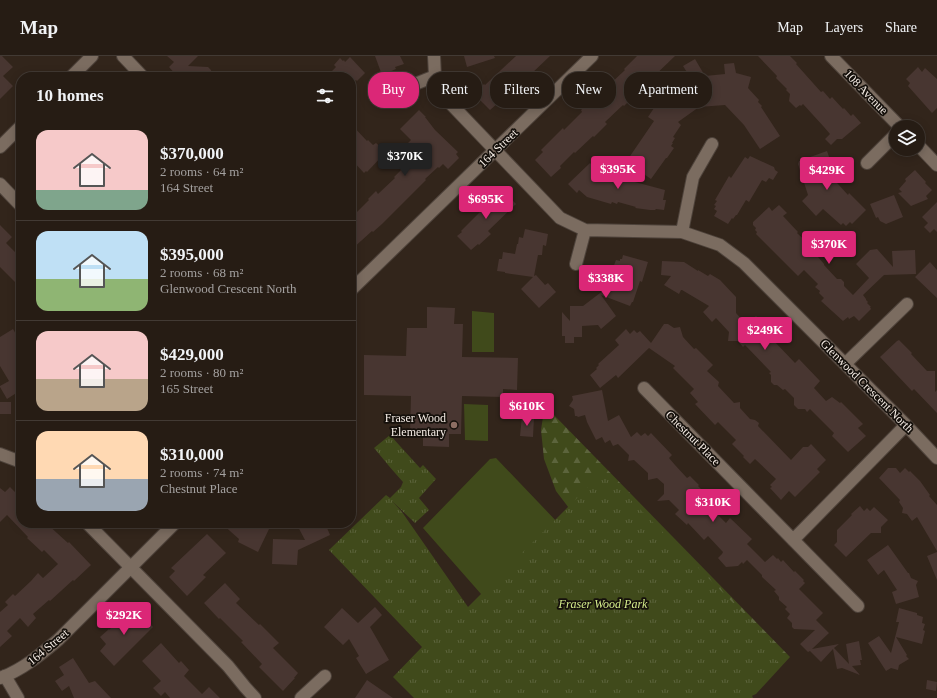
<!DOCTYPE html>
<meta charset="utf-8">
<style>
:root{--surface:#261c14;--page:#322922;--text:#f1f3f6;--muted:#a4a1a0;--line:#423a34;--accent:#db2777}
body{margin:0;font-family:"Times New Roman",serif;background:var(--page);color:var(--text);height:100vh;display:flex;flex-direction:column;font-size:15px;white-space:nowrap}
*{box-sizing:border-box;margin:0}
p{font-size:13px;color:var(--muted)}
.icon{flex:none;width:22px;height:22px;fill:none;stroke:currentColor;stroke-width:2;stroke-linecap:round;stroke-linejoin:round}
.map{position:relative;flex:1;overflow:hidden}
.side{position:absolute;left:16px;top:16px;width:340px;height:456px;display:flex;flex-direction:column;background:var(--surface);border-radius:16px;box-shadow:0 2px 10px #0003,0 0 0 1px var(--line)}
.side>*{flex:none}
.guide{position:absolute;left:368px;top:16px;width:380px;height:36px;display:flex;gap:8px}
.buttons{position:absolute;left:889px;top:64px;display:grid;gap:8px}
.buttons a{display:grid;place-items:center;width:36px;height:36px;border-radius:50%;background:var(--surface);box-shadow:0 2px 10px #0003,0 0 0 1px var(--line);font-size:20px}
.price{position:absolute;translate:-50% -34px;padding:0 9px;border-radius:4px;background:var(--accent);color:#fff;font-size:13px;line-height:26px;filter:drop-shadow(0 1px 2px #0008)}
.price::after{content:'';position:absolute;left:50%;top:24px;width:12px;height:9px;margin-left:-6px;background:inherit;clip-path:polygon(0 0,100% 0,50% 100%)}
.price.on{background:#222;color:#fff}
ul{padding:0;list-style:none}
li{display:flex;align-items:center;gap:12px;height:100px;padding:0 20px}
li+li{border-top:1px solid var(--line)}
li span{display:grid;place-items:center;flex:none;width:112px;height:80px;border-radius:12px;color:#555}
li>.icon{margin-inline-start:auto}
span .icon{width:48px;height:48px;fill:#fffc;stroke-width:1}
li b{font-size:17px}
h2{display:flex;justify-content:space-between;align-items:center;height:48px;padding:0 20px;font-size:17px}
.tag{padding:0 14px;border-radius:16px;background:var(--surface);box-shadow:0 2px 10px #0003,0 0 0 1px var(--line);font-size:14px;line-height:36px}
.tag.on{background:var(--accent);color:#fff}
header{display:flex;align-items:center;gap:24px;box-sizing:border-box;height:56px;padding:0 20px;background:var(--surface);border-bottom:1px solid var(--line)}
header strong{font-size:19px}
nav{display:flex;gap:22px;margin-inline-start:auto;font-size:14px}
.map>svg:first-child{display:block}
.green{fill:#404a1b}
.forest{fill:url(#forest-firs)}
.park{fill:url(#park-tufts)}
.building{fill:#483631}
.lines{fill:none;stroke-linecap:round;stroke-linejoin:round}
.minor-casing{stroke:#4e433b;stroke-width:14}
.tertiary-casing{stroke:#4e433b;stroke-width:14}
.minor{stroke:#7b6c60;stroke-width:12}
.tertiary{stroke:#7b6c60;stroke-width:12}
.education-dot{fill:#8d6e63;stroke:#15100b;stroke-width:1.5}
.labels{text-anchor:middle;dominant-baseline:central;stroke-width:3.5;stroke-linejoin:round;paint-order:stroke}
.street-label{font-size:12px;fill:#f5ece5;stroke:#15100b}
.poi-label{font-size:12px;fill:#f5ece5;stroke:#15100b;text-anchor:end}
.park-label{font-size:12px;font-style:italic;fill:#d5ed8b;stroke:#15100b}
</style>
<header>
<strong>Map</strong>
<nav><a>Map</a><a>Layers</a><a>Share</a></nav>
</header>
<div class="map">
<svg width="937" height="642" viewBox="0 0 937 642">
<defs>
<pattern id="forest-firs" width="22" height="20" patternUnits="userSpaceOnUse"><rect width="22" height="20" fill="#404a1b"/><path d="M5 1l3.5 6h-7zM16 11l3.5 6h-7z" fill="#5c643c"/></pattern>
<pattern id="park-tufts" width="24" height="20" patternUnits="userSpaceOnUse"><rect width="24" height="20" fill="#404a1b"/><path d="M3 7l-1-3M5 7V3M7 7l1-3M15 17l-1-3M17 17v-4M19 17l1-3" fill="none" stroke="#5c643c"/></pattern>
</defs>
<rect width="100%" height="100%" fill="#32251b"/>
<path class="green" d="M472,255L494,257V296H472Z
M464,348L488,349V385L465,384Z
M496,402L625,537L547,613L423,472L490,403Z"/>
<path class="forest" d="M553,358L790,601L756,638L747,642L575,460L556,435L544,403L541,374L543,361Z"/>
<path class="park" d="M390,379L420,412L423,409L436,423L419,442L429,454L415,467L392,445L402,456L468,551L603,416L784,598L750,635L753,642H414L393,621L422,591L329,494L386,439L390,442L401,431L403,426C393,415 384,404 374,392Z"/>
<path class="building" d="M0,0H2L13,11L3,20L13,30L0,43Z
M167,0H198L188,10L208,11L211,14L212,21H178L169,11L174,6Z
M375,0H400L404,8L395,11L396,13L382,19Z
M464,0H494L495,2L467,11Z
M516,0H550L530,19L525,24L526,25L522,28L524,30L502,51L498,47L490,54L476,40V35L484,28L485,29Z
M637,0H675L649,25L650,26L645,31L646,32L638,40L636,38L624,50L623,49L605,66L607,68L594,81L593,80L575,97L574,96L560,110L561,112L551,121L535,104L543,96L541,94L563,72L564,74L582,56L581,54L607,29L608,30L625,14L624,13Z
M758,0H790L797,7L796,8L821,36L823,35L830,43L832,41L843,53L844,52L851,60L853,58L861,67L842,83H837L831,89L825,83L830,78L824,71L803,48L801,50L800,49L796,52L789,45L790,38L786,34L787,33L776,22L777,20Z
M350,1L365,17L357,25L356,24L351,28V21H336L331,16L336,11L334,9L340,2L343,5L344,4L345,6Z
M695,3L705,20L725,18L724,8L734,7L736,17L751,21L748,32L759,44L758,46L762,50L761,51L780,80L760,93L744,69L725,49L699,51L678,66L681,69L673,81L675,82L672,87H673L671,90L674,92L667,102H666L651,123L626,106L654,65L648,61L658,46L662,49L663,48L670,39L679,32V31L688,24L687,23L690,21L683,10Z
M918,11L922,16L925,12L937,23V52L932,57L908,30L910,27L906,23Z
M419,54L426,61H425L435,74L458,96L456,98L459,102L448,113L443,108L439,112L438,111L425,123L426,124L382,168L373,176L372,175L351,194V162L369,144L368,143L376,135L378,138L395,122L394,121L401,114L399,112L416,96L408,87L411,84L400,73Z
M351,68L367,85L368,84L373,89L376,87L386,96L367,116L366,115L364,117L351,103Z
M827,95L834,115L828,117L848,139L849,137L866,154L852,168L850,166L846,170L843,167L841,169L823,153L816,160L802,145L808,139L798,108L799,105Z
M750,100L774,111L775,114L778,116L773,124L769,122L766,126L762,124L749,146L746,144L737,159H736L733,163L732,162L728,168L714,160L717,155L714,153L716,150L714,149L717,145L715,144L729,120L731,122L745,101L748,103Z
M590,107L597,115L598,114L601,117L665,134L663,144H666L664,154L656,153L655,154H650L635,152L636,151L618,146L617,148L612,146L611,148L587,141L579,134L577,137L568,128Z
M915,114L926,126L925,127L932,134L926,140L928,143L911,150L898,137L902,136L899,133L906,125L905,123Z
M503,134L516,148L488,175L491,178L479,189L478,188L471,194L457,180L462,176L461,175L480,156L478,154L488,145V146L493,142H494Z
M894,139L903,161L886,168L880,165L878,161L876,162L870,148Z
M937,146V176L934,173L930,177L924,171L928,167L922,161Z
M779,149L787,157L783,160L798,176L797,177L820,199L818,201L824,208V209L837,223H841L844,226V230L853,239L869,222L856,208L870,194L877,193L893,211L892,195L915,194L916,218L884,219L863,239L866,243V244L868,246L867,247L871,251H870L871,253L859,265L854,260L849,263L848,261L843,265L821,245L824,242L819,237L820,235L815,231L818,228L804,214L798,220L756,178L757,176L755,174L756,172L753,169V166L769,151L772,155Z
M0,169L12,181L6,187L21,202V232L0,211Z
M525,173L548,178L546,190L543,189L542,199H538L534,220L536,219L545,229L548,227L556,236L539,252L521,233L533,221L505,217V216L497,215L499,203H502L503,196L515,198L517,188H518L519,181L523,182Z
M623,199L648,206L642,226L640,225L633,246H632L630,250L601,239L616,260L601,273L598,269L582,270V281H574V287H565V280H562V256L570,265V250H583L608,231L613,217H611L616,204L620,205V203H622Z
M662,205L684,206L698,215V214L708,220L710,218L720,224L736,241V257L744,266L745,265L748,268L756,260L777,282L774,285L795,307L799,303L820,325L814,332L826,345L832,341L840,347L841,346L863,368L858,372L866,380L848,396L832,380L834,377L810,353L807,356L805,353H798L794,349V342L785,333L783,334L777,329H774L771,326V319L769,317L771,316L770,315L745,289L743,291L738,285H728L729,276L716,262L712,266L703,256L709,250L682,234H681L679,238L664,229L671,220L661,219Z
M930,206L937,214V242L915,221Z
M427,251L455,252L454,268H463L462,301L518,302L517,334L503,333V341L462,340L461,378H449V391L423,390V378H410L411,340L364,339V299L406,300L407,272H427Z
M664,268H668L674,272L680,271L683,281L694,293L696,292L713,309L707,315L719,326L718,330L734,347L740,346V352L750,363L755,364L759,367L758,370L791,404L803,391H808L811,388L826,404L817,413L820,416L795,441L789,435L781,444L770,432L772,431L770,429L776,423L755,403L750,408L743,401L744,400L732,388L736,384L718,366L715,369L695,348L698,346L690,337L694,333L673,312L675,310L649,292L618,322L616,319L600,332L590,319L597,313L596,312L599,309L598,308L619,289L615,284L626,273L630,278L634,274L637,277L640,275L651,287Z
M13,273L21,287V334L7,343L0,331V330L9,325L0,310V281Z
M899,284L912,297L911,298L927,315H935V336L937,334V357L914,333L912,335L880,301L897,285Z
M602,334L608,365L619,359L631,381L637,376L641,380L645,377L648,380L651,377L672,399L669,402L675,409L687,422L690,420L699,429L698,430L713,445L709,450L726,467L730,462L752,483L747,488L765,506L773,499L777,503L778,502L781,506L783,504L794,516L795,515L804,524L803,525L805,527L799,533L823,557L816,564L829,577L812,593L839,588L834,592L849,608L846,588L859,585L862,604H860L861,609L852,610L860,619L842,612L837,613L833,593L821,606L810,595L808,596L800,588L815,574L794,573L792,571V567L787,562L790,558L785,553L787,551L779,544V541L774,535L776,534L762,521V519L747,504L743,508L742,506L738,510L726,511L718,502L722,498L723,496L708,480L704,484L688,467L687,469L675,458L679,454L669,444L657,445L664,438V428L657,422L648,424V417L634,404L628,405L629,399L618,388L613,390L610,384L605,387L602,381L596,384L587,366L585,359L578,361L577,360H575L574,353L569,350L573,344L572,340Z
M0,346H11V358H0Z
M522,360L534,361L533,381L520,380Z
M888,412H896L900,417L905,412L909,416L910,415L920,425L930,439L929,440L937,449V495L917,461L912,465L907,458L902,457L903,452L899,446L900,444L879,422Z
M10,431L21,442V467H46L68,487L69,486L91,509L74,525L73,524L50,545L49,544L33,558L36,562L28,571L20,562L7,575L12,580L0,591V556L8,549L5,546L13,538L15,540L31,525L38,517L43,522L58,508L44,494L42,496L27,482L28,481L7,459L0,466V432L5,436Z
M860,450L864,455L867,452L870,455L874,451L888,464L881,471V477H871L846,501L834,489L837,486V474L852,459L851,458Z
M221,467H263L269,470V473L258,496L238,486L239,483Z
M296,467H325L330,479L298,494L297,509L272,508L273,483L305,484Z
M207,478L226,497L203,519L206,521L187,540L169,521L175,515L171,512Z
M888,489L908,517H909L911,522L918,525L916,529L919,541L896,548L892,536L897,534L884,514L878,519L867,504Z
M937,496V524L927,500Z
M225,527L240,543L236,547L259,569L260,568L279,587L273,592L298,617L294,622H295L283,635L259,611L262,608L241,586L243,585L220,562L219,563L204,547Z
M132,550L153,571L114,610L100,595L106,588L100,581L109,573V574Z
M375,551L382,559L370,571L389,604L366,618L356,602L359,600L349,583L343,589L324,571L342,552L358,567Z
M899,552L917,557V559L923,561L922,567L925,568L923,574L925,575L922,588L896,581L907,599L906,600L909,603L899,609L898,614L891,612L886,615L868,587L879,580L891,597L899,566H896Z
M161,587L179,607L181,605L189,614L184,620L202,638L209,631L220,642H170L165,636L161,640L153,632L161,625L142,605Z
M73,602L89,627L95,625L111,642H74L69,630L62,635L55,625L64,619L59,611Z
M367,624L393,642H355Z
M927,624L937,626L936,635L926,633Z"/>
<g class="lines">
<g class="minor-casing">
<path id="minor" d="M123,0L143,21
M434,0L435,20L450,47L560,162L585,174L682,176L720,189L744,207L906,369L937,402
M71,21L92,0
M378,43L435,20
M0,91L21,70
M867,107L896,78
M0,128L21,150
M682,176L693,121L712,88
M576,208L585,174
M845,308L907,248
M644,332L858,550
M0,398L21,406
M87,467L228,610L245,631L255,642
M793,484L906,369
M5,620L18,642
M301,642L325,620"/>
</g>
<g class="tertiary-casing">
<path id="tertiary" d="M831,0L900,71
M918,89L937,109
M351,234L592,0
M0,622C22,614 40,599 58,584L175,467"/>
</g>
<use href="#minor" class="minor"/>
<use href="#tertiary" class="tertiary"/>
</g>
<circle class="education-dot" cx="454" cy="369" r="4"/>
<g class="labels">
<g class="street-label">
<text transform="translate(866 36) rotate(46)">108 Avenue</text>
<text transform="translate(498 92) rotate(-44)">164 Street</text>
<text transform="translate(867 330) rotate(45)">Glenwood Crescent North</text>
<text transform="translate(693 382) rotate(45)">Chestnut Place</text>
<text transform="translate(48 591) rotate(-40)">164 Street</text>
</g>
<g class="poi-label">
<text x="446" y="362">Fraser Wood<tspan x="446" dy="14">Elementary</tspan></text>
</g>
<g class="park-label">
<text x="603" y="548">Fraser Wood Park</text>
</g>
</g>
</svg>
<div class="buttons">
<a><svg class="icon" aria-label="layers" viewBox="0 0 24 24"><path d="M12 4l9 5-9 5-9-5zM3 14l9 5 9-5"/></svg></a>
</div>
<b class="price on" style="left:405px;top:121px">$370K</b>
<b class="price" style="left:618px;top:134px">$395K</b>
<b class="price" style="left:827px;top:135px">$429K</b>
<b class="price" style="left:486px;top:164px">$695K</b>
<b class="price" style="left:829px;top:209px">$370K</b>
<b class="price" style="left:606px;top:243px">$338K</b>
<b class="price" style="left:765px;top:295px">$249K</b>
<b class="price" style="left:527px;top:371px">$610K</b>
<b class="price" style="left:713px;top:467px">$310K</b>
<b class="price" style="left:124px;top:580px">$292K</b>
<div class="guide">
<a class="tag on">Buy</a>
<a class="tag">Rent</a>
<a class="tag">Filters</a>
<a class="tag">New</a>
<a class="tag">Apartment</a>
</div>
<section class="side">
<h2>10 homes<svg class="icon" aria-label="filters" viewBox="0 0 24 24"><path d="M4 7h16M4 17h16"/><circle cx="9" cy="7" r="2"/><circle cx="15" cy="17" r="2"/></svg></h2>
<ul>
<li><span style="background:linear-gradient(#f6c9c9 75%,#7fa58c 0)"><svg class="icon" aria-label="home" viewBox="0 0 24 24"><path d="M3 11l9-7 9 7M6 9v11h12V9"/></svg></span><div><b>$370,000</b><p>2 rooms · 64 m²</p><p>164 Street</p></div></li>
<li><span style="background:linear-gradient(#bfe0f5 60%,#8fb573 0)"><svg class="icon" aria-label="home" viewBox="0 0 24 24"><path d="M3 11l9-7 9 7M6 9v11h12V9"/></svg></span><div><b>$395,000</b><p>2 rooms · 68 m²</p><p>Glenwood Crescent North</p></div></li>
<li><span style="background:linear-gradient(#f6c9c9 60%,#b9a48a 0)"><svg class="icon" aria-label="home" viewBox="0 0 24 24"><path d="M3 11l9-7 9 7M6 9v11h12V9"/></svg></span><div><b>$429,000</b><p>2 rooms · 80 m²</p><p>165 Street</p></div></li>
<li><span style="background:linear-gradient(#ffd9b3 60%,#9aa5b1 0)"><svg class="icon" aria-label="home" viewBox="0 0 24 24"><path d="M3 11l9-7 9 7M6 9v11h12V9"/></svg></span><div><b>$310,000</b><p>2 rooms · 74 m²</p><p>Chestnut Place</p></div></li>
</ul>
</section>
</div>
